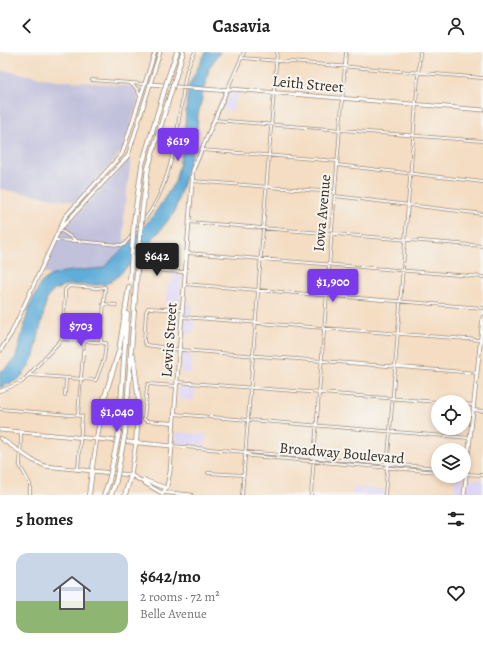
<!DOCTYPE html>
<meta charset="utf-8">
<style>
:root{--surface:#fff;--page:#f2f2f2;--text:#222;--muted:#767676;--accent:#7c3aed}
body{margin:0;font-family:Alegreya,serif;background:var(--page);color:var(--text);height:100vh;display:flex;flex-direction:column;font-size:15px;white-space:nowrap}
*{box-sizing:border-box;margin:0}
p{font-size:13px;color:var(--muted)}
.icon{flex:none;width:22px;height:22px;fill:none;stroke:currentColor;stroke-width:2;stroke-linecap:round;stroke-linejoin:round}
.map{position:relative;height:443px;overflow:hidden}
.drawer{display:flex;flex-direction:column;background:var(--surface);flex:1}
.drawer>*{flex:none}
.fabs{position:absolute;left:431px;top:343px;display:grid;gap:8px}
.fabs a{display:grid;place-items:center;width:40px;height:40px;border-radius:50%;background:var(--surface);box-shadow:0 2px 6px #0003;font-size:20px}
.price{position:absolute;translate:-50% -34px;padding:0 9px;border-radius:4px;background:var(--accent);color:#fff;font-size:13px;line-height:26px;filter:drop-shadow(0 1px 2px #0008)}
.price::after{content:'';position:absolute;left:50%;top:24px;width:12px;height:9px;margin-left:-6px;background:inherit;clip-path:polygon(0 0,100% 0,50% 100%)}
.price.active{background:#222;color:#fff}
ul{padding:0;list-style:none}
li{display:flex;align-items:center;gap:12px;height:100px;padding:0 16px}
li span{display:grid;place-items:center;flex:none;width:112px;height:80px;border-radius:12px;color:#555}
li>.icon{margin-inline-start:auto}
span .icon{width:48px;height:48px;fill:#fffc;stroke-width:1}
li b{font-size:17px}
h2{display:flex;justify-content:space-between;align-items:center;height:48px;padding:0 16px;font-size:17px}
header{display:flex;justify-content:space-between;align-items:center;height:52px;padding:0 16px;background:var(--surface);font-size:18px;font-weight:700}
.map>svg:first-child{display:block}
.built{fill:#ddd5f6}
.industrial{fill:#c2c1dc}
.water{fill:#60add9;stroke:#4e6c7c}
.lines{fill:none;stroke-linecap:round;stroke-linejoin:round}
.street-casing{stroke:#988470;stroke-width:3.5}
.secondary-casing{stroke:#988470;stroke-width:4.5}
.highway-casing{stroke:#988470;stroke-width:5.5}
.street{stroke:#fff;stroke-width:2}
.secondary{stroke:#fff;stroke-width:3}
.highway{stroke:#fff;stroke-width:4}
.secondary-bridge-casing{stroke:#988470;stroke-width:4.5;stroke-linecap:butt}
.highway-bridge-casing{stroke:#988470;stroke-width:5.5;stroke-linecap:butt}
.secondary-bridge{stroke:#fff;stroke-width:3}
.highway-bridge{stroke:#fff;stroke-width:4}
.labels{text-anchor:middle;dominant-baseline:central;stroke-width:4;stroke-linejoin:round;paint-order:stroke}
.street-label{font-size:15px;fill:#3b2a1e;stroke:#f6f6f2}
</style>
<header><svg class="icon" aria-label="back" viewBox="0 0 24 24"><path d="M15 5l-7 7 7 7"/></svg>Casavia<svg class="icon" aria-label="person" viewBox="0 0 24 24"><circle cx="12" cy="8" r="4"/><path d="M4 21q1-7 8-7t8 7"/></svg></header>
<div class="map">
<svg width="483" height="443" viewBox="0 0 483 443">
<rect width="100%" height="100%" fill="#f6f6f2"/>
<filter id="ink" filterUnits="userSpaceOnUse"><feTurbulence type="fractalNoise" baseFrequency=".025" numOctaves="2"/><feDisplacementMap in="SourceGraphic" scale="8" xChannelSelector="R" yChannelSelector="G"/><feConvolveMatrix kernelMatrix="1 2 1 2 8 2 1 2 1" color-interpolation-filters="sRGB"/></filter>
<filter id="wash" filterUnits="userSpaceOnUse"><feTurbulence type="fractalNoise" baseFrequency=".012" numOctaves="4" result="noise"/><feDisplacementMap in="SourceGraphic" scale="16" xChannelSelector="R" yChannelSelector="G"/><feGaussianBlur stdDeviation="0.9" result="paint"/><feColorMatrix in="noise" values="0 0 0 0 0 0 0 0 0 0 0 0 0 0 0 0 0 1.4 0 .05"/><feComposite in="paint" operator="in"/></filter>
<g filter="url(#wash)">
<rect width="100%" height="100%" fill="#f4ddc2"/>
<path class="built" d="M229,41H239L231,60L222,57Z
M173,221L182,222L179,256L166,254L168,232H172Z
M186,249L191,250L190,268L195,269L194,281H184Z
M182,301L192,302L191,321H181Z
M181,333L195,334L194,349L178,347L179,336Z
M177,380L206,383L205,394L176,391Z
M456,424H464L461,443H443L444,438L454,440Z
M469,426L483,428V443H467Z
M353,435L384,438V443H352Z"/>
<path class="industrial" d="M0,18L57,28L131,34L138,40V50L122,99L76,150L0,137Z
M127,107L131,108L124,160V189L127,193L103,216L63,220L50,224L43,219L59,185L69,170L117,121Z"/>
<path class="water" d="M206,0H220L209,16L198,63L196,88L174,161L139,204L116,226L106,232L98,233H67L55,238L47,246L34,304L27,317L19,327L0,336V320L9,314L16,305L29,256L40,232L50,224L63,220L103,216L133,187L153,164L175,130L183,97L188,35Z"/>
</g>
<g filter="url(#ink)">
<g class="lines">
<g class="street-casing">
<path id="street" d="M242,6L483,26
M92,28L144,32
M131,32L137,37L140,44
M227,38L244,0
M214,68L483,89
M202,98L337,109
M337,113L483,130
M192,129L335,140
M335,144L483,162
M143,170C170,136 175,92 182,49C185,28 184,20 195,0
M189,170L483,194
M60,178L77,189L119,193H124L140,173
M55,188L77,189
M187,201L483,225
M145,206C150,222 171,219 185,220
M184,232L483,256
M103,252L116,253
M182,258L148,256L146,260L144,290L146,293L182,298L477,321
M182,265L480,288
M29,323L96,328L104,307L106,291L62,287
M177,330L438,350
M0,339L22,330L62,287L65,243V238L69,234L97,236L105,235L101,290
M65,343L66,326
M464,352L474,353
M0,357L82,364L78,418
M473,358L483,359
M174,362L470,386
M78,363L84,289
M174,371L147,369L144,367L147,335L148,332L176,334
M21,381L20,414L30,432V443
M172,394L438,416
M245,401L251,404L438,420
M208,421L244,423
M464,422L483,423
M242,443L277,0
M311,443L346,0
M385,443L420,0"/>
</g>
<g class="secondary-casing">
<path id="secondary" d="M150,32L175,34
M217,38L232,37L483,58
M61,176L128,104L160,0
M0,299L11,282L65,165L122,102L155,0
M0,378L172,394
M0,386L32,408L45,414L131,423L160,440L191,443
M92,419L97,386
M131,423L136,390
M144,428L166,436
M162,443L167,434L170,420L193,118L227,38
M464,443L483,265"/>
</g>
<g class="highway-casing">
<path id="highway" d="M168,26L177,0
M175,27L183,0
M142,161L148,116L170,43
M134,169L142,113L163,43
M133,303L139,350L136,390
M119,380L127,262
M125,381L137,219
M97,386L103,350L119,299L129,235
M89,443L92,419
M104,443L109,429
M111,443L116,429
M125,443L131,423"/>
</g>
<use href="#street" class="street"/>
<use href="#secondary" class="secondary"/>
<use href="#highway" class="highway"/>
<g class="secondary-bridge-casing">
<path id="secondary-bridge" d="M177,35L217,38"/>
</g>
<g class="highway-bridge-casing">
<path id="highway-bridge" d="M163,43L168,26
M170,43L175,27
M137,219L142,161
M130,228L134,169
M109,429L119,380
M116,429L125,381"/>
</g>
<use href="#secondary-bridge" class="secondary-bridge"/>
<use href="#highway-bridge" class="highway-bridge"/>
</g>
</g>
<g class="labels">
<g class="street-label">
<text transform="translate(308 32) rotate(5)">Leith Street</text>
<text transform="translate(322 161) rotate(-85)">Iowa Avenue</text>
<text transform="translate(169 288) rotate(-86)">Lewis Street</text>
<text transform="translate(342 401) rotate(5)">Broadway Boulevard</text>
</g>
</g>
</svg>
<div class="fabs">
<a><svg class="icon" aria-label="locate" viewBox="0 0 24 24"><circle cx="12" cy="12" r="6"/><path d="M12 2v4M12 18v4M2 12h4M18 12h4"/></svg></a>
<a><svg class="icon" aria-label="layers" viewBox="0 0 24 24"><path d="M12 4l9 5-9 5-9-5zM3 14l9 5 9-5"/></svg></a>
</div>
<b class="price" style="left:178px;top:110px">$619</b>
<b class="price active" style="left:157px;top:225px">$642</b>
<b class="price" style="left:333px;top:251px">$1,900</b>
<b class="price" style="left:81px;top:295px">$703</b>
<b class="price" style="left:117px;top:381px">$1,040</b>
</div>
<section class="drawer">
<h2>5 homes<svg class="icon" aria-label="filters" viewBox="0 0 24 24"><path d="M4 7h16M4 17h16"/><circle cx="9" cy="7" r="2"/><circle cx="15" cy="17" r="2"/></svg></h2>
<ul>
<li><span style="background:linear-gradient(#c9d6e8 60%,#8fb573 0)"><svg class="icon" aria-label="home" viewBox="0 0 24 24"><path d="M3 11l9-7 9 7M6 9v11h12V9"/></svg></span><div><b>$642/mo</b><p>2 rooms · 72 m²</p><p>Belle Avenue</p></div><svg class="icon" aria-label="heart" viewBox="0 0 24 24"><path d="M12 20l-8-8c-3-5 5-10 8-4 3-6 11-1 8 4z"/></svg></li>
</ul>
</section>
